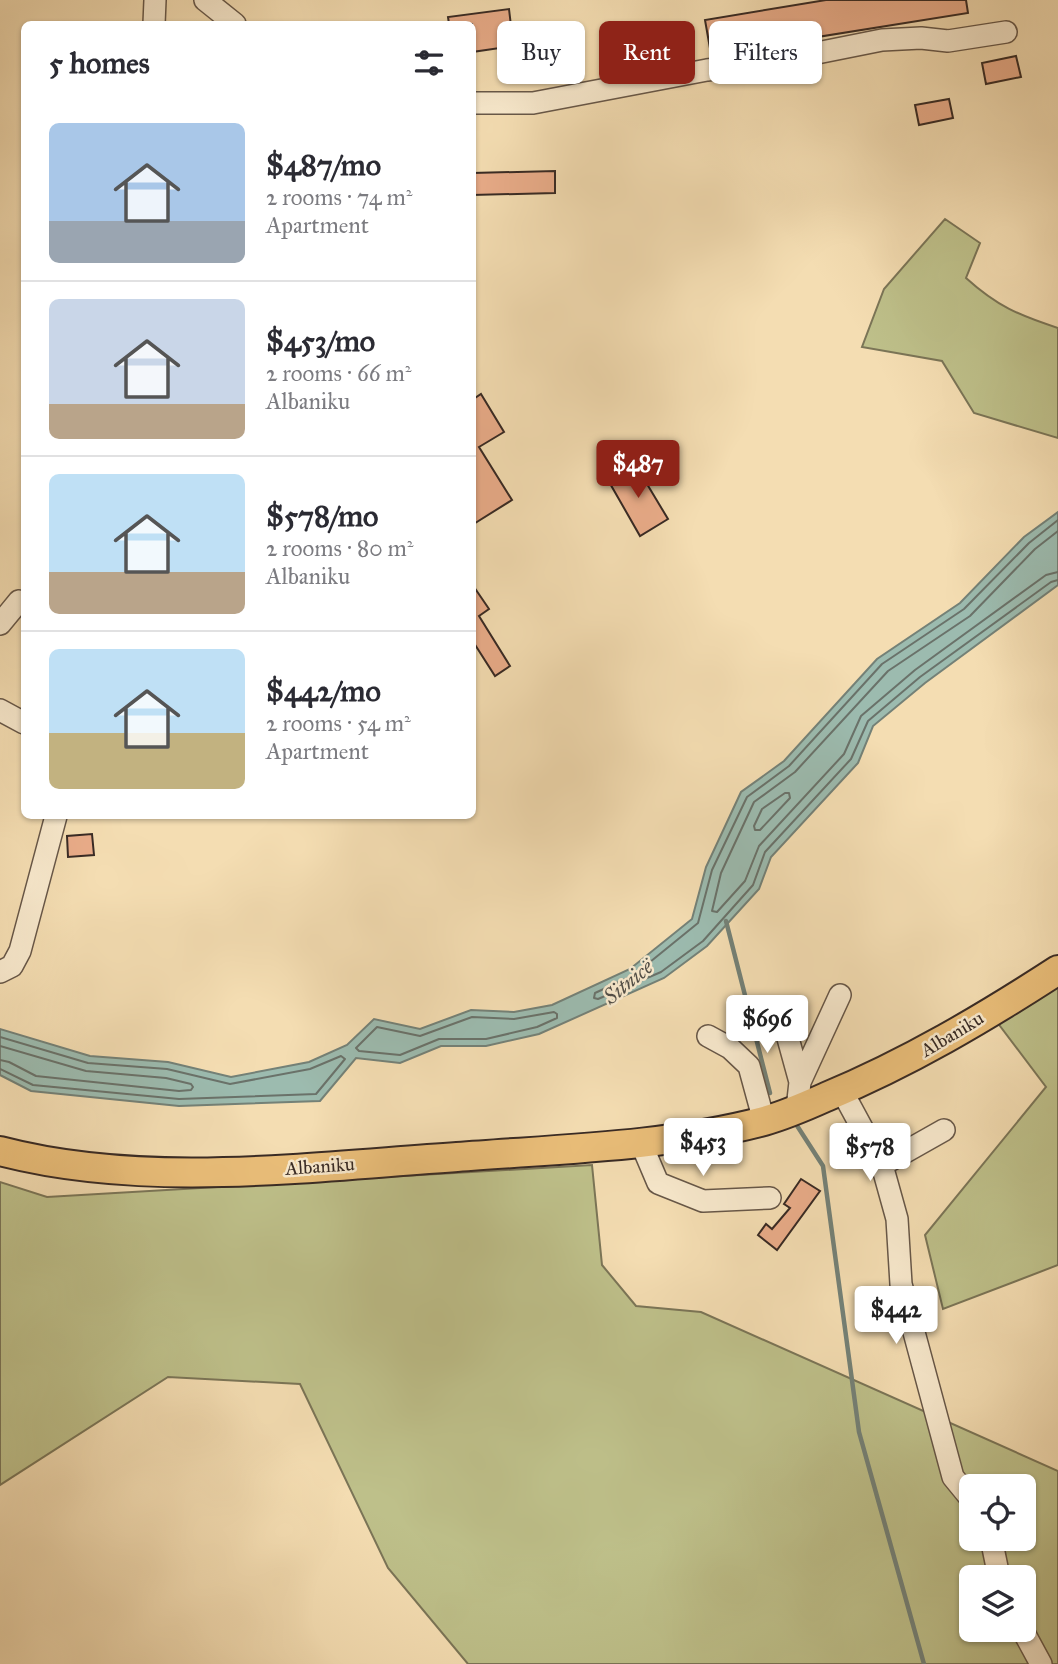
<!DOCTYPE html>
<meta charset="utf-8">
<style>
:root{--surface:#fff;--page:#f2f2f3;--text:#2b2b33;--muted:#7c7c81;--line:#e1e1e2;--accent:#8f2418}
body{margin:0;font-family:"IM FELL Great Primer",serif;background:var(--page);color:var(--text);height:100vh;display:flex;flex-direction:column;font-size:26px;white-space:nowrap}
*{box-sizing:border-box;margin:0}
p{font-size:23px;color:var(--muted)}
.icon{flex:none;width:38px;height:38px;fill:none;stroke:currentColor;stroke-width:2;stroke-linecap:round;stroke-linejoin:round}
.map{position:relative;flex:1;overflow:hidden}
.side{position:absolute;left:21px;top:21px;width:455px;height:798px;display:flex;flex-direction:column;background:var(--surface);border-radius:10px;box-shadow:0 2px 5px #0004}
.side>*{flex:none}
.banner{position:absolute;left:497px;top:21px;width:455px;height:63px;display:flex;gap:14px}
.buttons{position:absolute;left:959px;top:1474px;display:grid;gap:14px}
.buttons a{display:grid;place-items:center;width:77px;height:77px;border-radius:10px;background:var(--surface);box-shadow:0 2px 5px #0004;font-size:35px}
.price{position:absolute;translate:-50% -60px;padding:0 16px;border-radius:7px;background:#fff;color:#222;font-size:23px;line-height:46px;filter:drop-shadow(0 2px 4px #0008)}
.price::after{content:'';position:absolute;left:50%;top:42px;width:21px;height:16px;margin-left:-10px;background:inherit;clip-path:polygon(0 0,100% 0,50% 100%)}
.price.on{background:var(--accent);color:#fff}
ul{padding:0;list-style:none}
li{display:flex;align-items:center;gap:21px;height:175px;padding:0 28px}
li+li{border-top:2px solid var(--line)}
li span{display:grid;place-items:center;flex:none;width:196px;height:140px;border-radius:10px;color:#555}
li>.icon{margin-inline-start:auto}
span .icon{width:84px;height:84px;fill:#fffc;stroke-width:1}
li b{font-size:30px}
h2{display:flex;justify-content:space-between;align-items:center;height:84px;padding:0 28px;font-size:30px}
.tag{padding:0 24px;border-radius:10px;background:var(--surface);box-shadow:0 2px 5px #0004;font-size:24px;line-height:63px}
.tag.on{background:var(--accent);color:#fff}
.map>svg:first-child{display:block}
.green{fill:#bec08a;stroke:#7b7557;stroke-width:2;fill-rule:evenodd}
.water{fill:#9cbbaf;stroke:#748177;stroke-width:2}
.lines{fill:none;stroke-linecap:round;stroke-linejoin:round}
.shore{stroke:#6a726a;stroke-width:2}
.stream{stroke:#748177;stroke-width:4.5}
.building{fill:#e9ac89;stroke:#382a24;stroke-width:2}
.minor-casing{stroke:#675748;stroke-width:24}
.major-casing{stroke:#382a24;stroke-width:32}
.minor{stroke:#f8e9cd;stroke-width:21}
.major{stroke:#eabe79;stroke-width:28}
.labels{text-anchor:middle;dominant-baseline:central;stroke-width:5;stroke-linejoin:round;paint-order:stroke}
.street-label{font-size:19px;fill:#382a24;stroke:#f8e9cd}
.water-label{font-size:21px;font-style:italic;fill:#514e47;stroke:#f8e9cd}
</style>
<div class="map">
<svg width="1058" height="1664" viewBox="0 0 1058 1664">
<rect width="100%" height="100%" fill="#f4ddb2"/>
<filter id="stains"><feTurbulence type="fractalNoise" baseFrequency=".00286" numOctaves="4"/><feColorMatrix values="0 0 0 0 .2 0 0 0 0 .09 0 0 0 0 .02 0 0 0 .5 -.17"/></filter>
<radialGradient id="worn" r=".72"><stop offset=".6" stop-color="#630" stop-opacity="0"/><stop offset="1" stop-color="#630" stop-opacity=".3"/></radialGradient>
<path class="green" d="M945,219L980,243L966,278C997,306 1018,315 1058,328V438L974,413L942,361L862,347L884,289Z
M1058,979V1265L943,1309L925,1235L1046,1087L994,1018Z
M592,1165L602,1265L636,1306L701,1312L1058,1471V1664H468L388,1568L300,1384L168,1377L0,1485V1182L47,1197ZM971,1486H1024V1538H971ZM971,1577H1024V1629H971Z"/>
<path class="water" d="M1058,512V585L925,683L873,726L858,763L771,857L759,889L707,946L664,978L539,1034L486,1046H441L400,1063L356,1058L320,1101L179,1106L31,1091L0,1075V1029L90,1056L168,1062L231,1077L309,1062L347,1045L374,1019L420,1029L471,1010L514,1012L552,1005L630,969L692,919L706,867L741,792L784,761L877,659L960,603L1024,537Z"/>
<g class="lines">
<path class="shore" d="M1058,520L1029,543L964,609L882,664L789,766L747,797L712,870L698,923L634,975L595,993L594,998L598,999L661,972L703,941L753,885L765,852L851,759L868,721L920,677L1051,582L1058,580
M1058,531L1035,549L970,616L888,671L795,772L754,802L721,873L712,911L717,912L745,881L759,846L844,754L861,716L915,670L1046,575L1058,572
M785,793H789L790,798L760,830H755L754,826L762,809Z
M554,1012L557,1014V1018L537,1027L486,1039H439L400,1055L359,1051L356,1048L377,1027L420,1036L472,1017L514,1019Z
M0,1037L88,1063L167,1069L230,1084L310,1069L341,1056L345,1059L316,1094L179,1099L33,1085L0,1069
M0,1046L86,1071L166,1078L191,1084L193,1087L191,1090L179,1091L36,1076L9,1062L0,1060"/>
<path class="stream" d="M726,921L770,1093
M794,1121L823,1166L859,1432L924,1664"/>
</g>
<path class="building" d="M826,0H966L968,13L711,54L705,20Z
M509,9L511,26L505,27L507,47L472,52V24H449L448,17Z
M1016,56L1021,77L986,84L982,63Z
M949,99L953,118L919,125L915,105Z
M555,171V193L472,195V173Z
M481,394L504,432L479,447L512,500L472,525V400Z
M635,464L668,519L640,536L608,480Z
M472,584L489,609L479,616L510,666L495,676L472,640Z
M92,834L94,855L68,857L67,836Z
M801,1179L820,1191L777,1250L758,1235L766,1224L772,1229L790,1208L784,1204Z"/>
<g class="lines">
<g class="minor-casing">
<path id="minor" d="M205,0L235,24
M154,24L155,0
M472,103H533L707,70L767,63L882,40L921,38L948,41L1006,32
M0,624L19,601
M0,710L24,723
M0,972L12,966L20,951L56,816
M786,1031L800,1082
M708,1036L730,1048L749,1066L764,1121
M842,1091L882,1165L944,1130
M797,1109L800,1082L840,995
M641,1143L658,1183L703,1201L770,1198
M882,1165L897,1219L901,1284L953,1477L971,1499
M991,1538L999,1577
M1022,1629L1041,1664"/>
</g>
<g class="major-casing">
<path id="major" d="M0,1151C145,1189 309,1167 457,1157C559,1149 665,1147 764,1121C785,1115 806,1106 826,1097C908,1063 984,1018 1058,970"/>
</g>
<use href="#minor" class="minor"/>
<use href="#major" class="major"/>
</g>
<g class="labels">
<g class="street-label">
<text transform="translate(952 1034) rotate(-31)">Albaniku</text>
<text transform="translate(320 1166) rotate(-4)">Albaniku</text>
</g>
<g class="water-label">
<text transform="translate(628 982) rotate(-39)">Sitnicë</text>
</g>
</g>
<rect width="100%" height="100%" filter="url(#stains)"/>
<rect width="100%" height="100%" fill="url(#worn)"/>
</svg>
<div class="buttons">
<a><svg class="icon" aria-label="locate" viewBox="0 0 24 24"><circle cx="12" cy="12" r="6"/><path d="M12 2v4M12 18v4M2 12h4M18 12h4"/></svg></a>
<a><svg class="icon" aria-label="layers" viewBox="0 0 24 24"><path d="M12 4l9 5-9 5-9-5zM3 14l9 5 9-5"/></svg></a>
</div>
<b class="price on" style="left:638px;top:500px">$487</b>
<b class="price" style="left:767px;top:1055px">$696</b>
<b class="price" style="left:703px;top:1178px">$453</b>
<b class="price" style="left:870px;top:1183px">$578</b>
<b class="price" style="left:896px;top:1346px">$442</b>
<div class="banner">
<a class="tag">Buy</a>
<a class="tag on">Rent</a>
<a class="tag">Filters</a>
</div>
<section class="side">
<h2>5 homes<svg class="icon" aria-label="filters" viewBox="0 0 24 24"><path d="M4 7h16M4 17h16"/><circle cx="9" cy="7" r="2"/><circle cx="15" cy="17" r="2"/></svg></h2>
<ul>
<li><span style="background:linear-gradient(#a9c7e8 70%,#9aa5b1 0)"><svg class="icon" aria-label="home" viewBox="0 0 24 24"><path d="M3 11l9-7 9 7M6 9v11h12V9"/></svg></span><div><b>$487/mo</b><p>2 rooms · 74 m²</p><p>Apartment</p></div></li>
<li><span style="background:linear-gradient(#c9d6e8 75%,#b9a48a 0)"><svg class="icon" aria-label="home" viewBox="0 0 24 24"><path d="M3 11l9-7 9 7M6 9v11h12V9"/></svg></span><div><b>$453/mo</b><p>2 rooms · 66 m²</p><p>Albaniku</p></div></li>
<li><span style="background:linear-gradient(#bfe0f5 70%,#b9a48a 0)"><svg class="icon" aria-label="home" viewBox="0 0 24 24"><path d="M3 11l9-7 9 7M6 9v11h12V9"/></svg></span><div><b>$578/mo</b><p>2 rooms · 80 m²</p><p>Albaniku</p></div></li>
<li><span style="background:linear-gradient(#bfe0f5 60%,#c2b280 0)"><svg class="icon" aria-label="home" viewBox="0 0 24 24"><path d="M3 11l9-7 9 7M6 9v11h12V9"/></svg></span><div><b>$442/mo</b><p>2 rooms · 54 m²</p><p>Apartment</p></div></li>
</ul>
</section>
</div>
